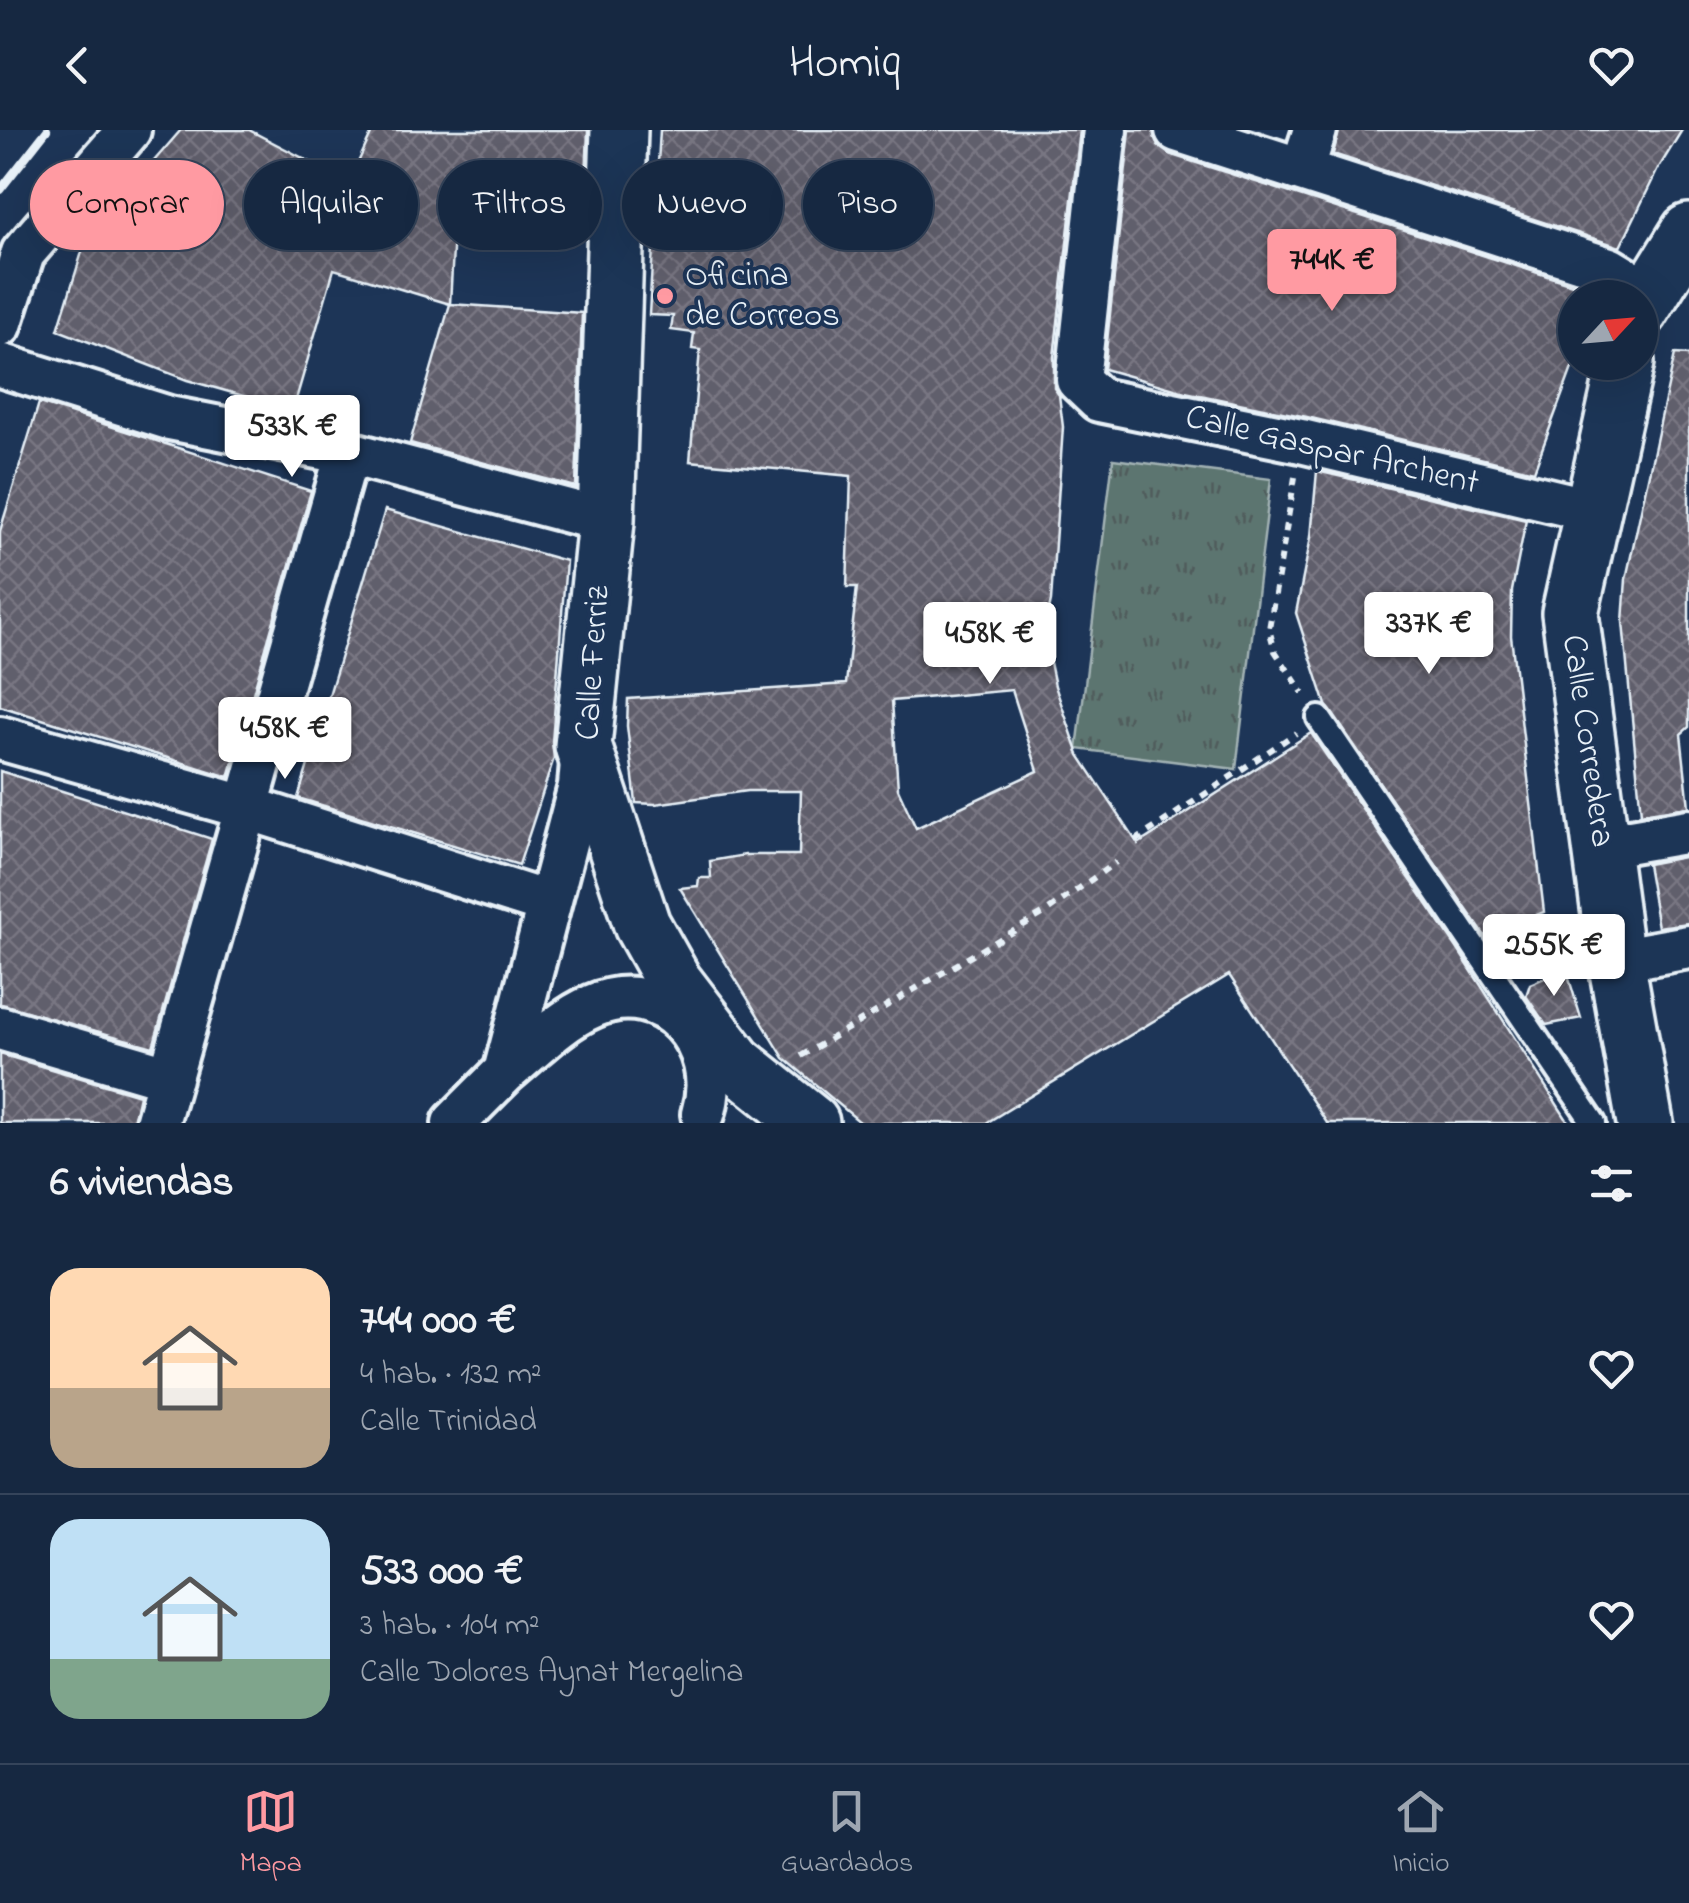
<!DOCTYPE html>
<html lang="es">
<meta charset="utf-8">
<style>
:root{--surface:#162841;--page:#23344c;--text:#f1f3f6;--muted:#9ea6b1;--line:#35445a;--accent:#ff9aa2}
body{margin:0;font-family:"Indie Flower",sans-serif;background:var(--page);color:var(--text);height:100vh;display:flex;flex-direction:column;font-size:38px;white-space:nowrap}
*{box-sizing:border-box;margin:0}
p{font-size:32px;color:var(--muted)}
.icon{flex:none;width:55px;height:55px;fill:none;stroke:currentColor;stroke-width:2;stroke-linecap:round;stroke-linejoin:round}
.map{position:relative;height:993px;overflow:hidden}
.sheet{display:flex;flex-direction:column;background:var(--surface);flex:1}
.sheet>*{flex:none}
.guide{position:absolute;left:30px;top:30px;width:1000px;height:90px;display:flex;gap:20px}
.needle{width:65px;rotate:64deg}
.controls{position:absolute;left:1558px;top:150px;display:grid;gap:20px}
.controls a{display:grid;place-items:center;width:100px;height:100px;border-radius:50%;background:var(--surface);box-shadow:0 10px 40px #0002,0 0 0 2px var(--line);font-size:50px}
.price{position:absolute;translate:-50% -85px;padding:0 22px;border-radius:10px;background:#fff;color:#222;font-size:32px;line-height:65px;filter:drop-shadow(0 2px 5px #0008)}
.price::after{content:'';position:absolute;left:50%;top:60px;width:30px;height:22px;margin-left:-15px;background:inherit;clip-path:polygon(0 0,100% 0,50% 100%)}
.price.on{background:var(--accent);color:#111}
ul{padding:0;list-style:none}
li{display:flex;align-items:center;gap:30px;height:250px;padding:0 50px}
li+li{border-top:2px solid var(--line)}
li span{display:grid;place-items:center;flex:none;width:280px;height:200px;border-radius:30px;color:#555}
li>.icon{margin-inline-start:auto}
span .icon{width:120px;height:120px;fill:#fffc;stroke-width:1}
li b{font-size:42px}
h2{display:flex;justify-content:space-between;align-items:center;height:120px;padding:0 50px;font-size:42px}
.pill{padding:0 35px;border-radius:45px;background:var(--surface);box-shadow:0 10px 40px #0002,0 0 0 2px var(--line);font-size:35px;line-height:90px}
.pill.on{background:var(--accent);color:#111}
header{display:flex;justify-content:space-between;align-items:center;height:130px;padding:0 50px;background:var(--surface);font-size:45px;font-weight:600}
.menu{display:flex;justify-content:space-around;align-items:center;height:140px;border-top:2px solid var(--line);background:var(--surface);font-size:28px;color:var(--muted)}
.menu a{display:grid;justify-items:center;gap:5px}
.menu .on{color:var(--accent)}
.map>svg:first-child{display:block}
.grass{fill:url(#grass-tufts);stroke:#a2b2b4;stroke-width:2.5}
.building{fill:url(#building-cross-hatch);stroke:#e8f1f8;stroke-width:2.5;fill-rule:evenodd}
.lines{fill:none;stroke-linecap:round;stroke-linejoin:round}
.service-casing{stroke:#e8f1f8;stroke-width:30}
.minor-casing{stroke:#e8f1f8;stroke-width:50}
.tertiary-casing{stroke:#e8f1f8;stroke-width:62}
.path{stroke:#e8f1f8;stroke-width:6;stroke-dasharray:8 8;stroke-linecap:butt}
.service{stroke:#1d3557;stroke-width:22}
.minor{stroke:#1d3557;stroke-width:42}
.tertiary{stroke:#1d3557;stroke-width:55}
.rail{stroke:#e8f1f8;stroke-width:8}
.poi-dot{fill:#ff9aa2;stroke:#1d3557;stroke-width:4}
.labels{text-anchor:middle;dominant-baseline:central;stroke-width:8;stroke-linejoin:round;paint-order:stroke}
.poi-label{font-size:35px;fill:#e8f1f8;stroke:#1d3557;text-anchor:start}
.street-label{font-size:35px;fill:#e8f1f8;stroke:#1d3557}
</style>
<header><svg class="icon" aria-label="back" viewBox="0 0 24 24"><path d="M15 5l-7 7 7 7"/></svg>Homiq<svg class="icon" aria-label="heart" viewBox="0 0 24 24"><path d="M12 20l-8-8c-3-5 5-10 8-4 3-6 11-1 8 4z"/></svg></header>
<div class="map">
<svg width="1689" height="993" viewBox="0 0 1689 993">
<defs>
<pattern id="grass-tufts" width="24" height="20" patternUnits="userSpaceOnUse" patternTransform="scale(2.5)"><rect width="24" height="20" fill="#5c7470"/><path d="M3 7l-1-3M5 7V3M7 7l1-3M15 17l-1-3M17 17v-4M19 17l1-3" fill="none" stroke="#505c5b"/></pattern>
<pattern id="building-cross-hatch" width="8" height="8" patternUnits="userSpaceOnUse" patternTransform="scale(2.5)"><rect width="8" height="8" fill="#615e6c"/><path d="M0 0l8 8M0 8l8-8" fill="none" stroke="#787682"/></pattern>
</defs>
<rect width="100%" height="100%" fill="#1d3557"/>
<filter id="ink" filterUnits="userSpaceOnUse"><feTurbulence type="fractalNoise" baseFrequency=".01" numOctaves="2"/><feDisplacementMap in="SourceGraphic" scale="20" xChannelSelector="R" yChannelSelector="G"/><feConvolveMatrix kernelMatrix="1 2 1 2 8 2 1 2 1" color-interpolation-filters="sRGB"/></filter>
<g filter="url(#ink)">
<path class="grass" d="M1113,329L1271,349L1236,639L1077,619Z"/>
<path class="building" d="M181,0H249L349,52L373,0H588L585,77L456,65L450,174L334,139L293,280L187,250L58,200L86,109Z
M660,0H1080L1054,227V258L1059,265L1063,297L1051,471L1044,504L1055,556L1079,625L1138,714L1311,603L1457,818L1569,993H1327L1229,845L986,993H861L784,928L680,758L698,756L699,748H711L710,731L745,725H799L801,661H747L655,674L636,673L627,596L628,569L846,554L857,457H847L851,346L690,331L700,220L692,219L694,203L671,200L673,186L649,185ZM1012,560L1038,641L916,698L898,659L892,571Z
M1130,0H1153L1158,16L1169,24L1600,163L1599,168H1575V230L1534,341L1307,287L1185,262L1104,239Z
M1339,0H1682L1658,39L1620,117L1333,24Z
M450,174L582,183L576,357L410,313Z
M1675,224L1689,225V597L1681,604L1689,677L1641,684L1623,492L1626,449Z
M39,273L311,361L229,647L0,576V401Z
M1317,341L1526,390L1512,461L1511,506L1544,782L1485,806L1326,575L1296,483L1311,407Z
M385,380L566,431L552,613L554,628L519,735L298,668Z
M0,641L212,709L153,917L0,874Z
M1689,726V793L1658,797L1647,734Z
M1566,839L1581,888L1546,895L1526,866L1530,854Z
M0,924L139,965L133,993H0Z"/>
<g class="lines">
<g class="service-casing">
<path id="service" d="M1319,588L1594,993"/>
</g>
<g class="minor-casing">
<path id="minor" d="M1105,0L1078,250L1099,270L1301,311L1594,381
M1177,0L1609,139L1650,164
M1302,40L1315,0
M0,195L23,123L129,0
M0,235L169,288L353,324L606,391
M0,608L248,678L547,773
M1602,716L1689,701
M1616,830L1689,817
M0,898L170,948
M505,942C532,920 560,890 593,876C664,845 725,916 703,984
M157,993L347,324
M454,993L505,942L580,656L583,621"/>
</g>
<g class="tertiary-casing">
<path id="tertiary" d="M619,0L606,391L583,616L642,795L674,852L736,933L811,993
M1640,181L1689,102
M1626,232L1570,483L1616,830L1645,993"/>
</g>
<path class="path" d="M1295,347L1269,499L1275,521L1303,563
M1135,711L1296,603
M801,926L1046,782L1116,732"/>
<use href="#service" class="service"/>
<use href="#minor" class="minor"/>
<use href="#tertiary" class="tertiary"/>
<path class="rail" d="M0,60L47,0"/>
</g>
</g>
<circle class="poi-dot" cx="665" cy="166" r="10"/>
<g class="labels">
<g class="poi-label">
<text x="685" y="146">Oficina<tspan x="685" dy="40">de Correos</tspan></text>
</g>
<g class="street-label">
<text transform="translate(1332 321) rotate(13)">Calle Gaspar Archent</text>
<text transform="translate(594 533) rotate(-86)">Calle Ferriz</text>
<text transform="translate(1587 611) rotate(82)">Calle Corredera</text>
</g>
</g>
</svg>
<div class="controls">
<a><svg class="needle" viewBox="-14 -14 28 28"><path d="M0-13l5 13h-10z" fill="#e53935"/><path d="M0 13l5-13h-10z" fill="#9ea6b1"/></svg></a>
</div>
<b class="price on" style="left:1332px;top:184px">744K €</b>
<b class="price" style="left:292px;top:350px">533K €</b>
<b class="price" style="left:1429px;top:547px">337K €</b>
<b class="price" style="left:990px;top:557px">458K €</b>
<b class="price" style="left:285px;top:652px">458K €</b>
<b class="price" style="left:1554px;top:869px">255K €</b>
<div class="guide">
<a class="pill on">Comprar</a>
<a class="pill">Alquilar</a>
<a class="pill">Filtros</a>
<a class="pill">Nuevo</a>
<a class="pill">Piso</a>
</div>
</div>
<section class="sheet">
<h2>6 viviendas<svg class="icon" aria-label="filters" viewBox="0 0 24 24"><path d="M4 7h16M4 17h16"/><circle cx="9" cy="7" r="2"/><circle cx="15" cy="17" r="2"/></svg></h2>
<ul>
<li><span style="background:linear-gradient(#ffd9b3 60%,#b9a48a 0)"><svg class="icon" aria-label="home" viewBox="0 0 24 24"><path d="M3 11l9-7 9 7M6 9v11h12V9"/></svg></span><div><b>744 000 €</b><p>4 hab. · 132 m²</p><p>Calle Trinidad</p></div><svg class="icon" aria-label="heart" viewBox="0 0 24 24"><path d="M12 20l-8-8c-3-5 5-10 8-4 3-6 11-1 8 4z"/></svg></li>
<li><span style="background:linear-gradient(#bfe0f5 70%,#7fa58c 0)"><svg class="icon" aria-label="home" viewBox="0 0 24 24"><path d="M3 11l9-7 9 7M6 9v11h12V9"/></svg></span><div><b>533 000 €</b><p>3 hab. · 104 m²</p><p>Calle Dolores Aynat Mergelina</p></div><svg class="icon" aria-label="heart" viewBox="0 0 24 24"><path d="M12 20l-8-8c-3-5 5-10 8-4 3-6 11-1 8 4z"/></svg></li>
</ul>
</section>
<nav class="menu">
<a class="on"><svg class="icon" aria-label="map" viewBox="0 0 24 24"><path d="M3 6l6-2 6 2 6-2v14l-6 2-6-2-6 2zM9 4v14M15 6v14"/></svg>Mapa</a>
<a><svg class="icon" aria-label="saved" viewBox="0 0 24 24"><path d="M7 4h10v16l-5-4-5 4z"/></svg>Guardados</a>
<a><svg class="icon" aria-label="home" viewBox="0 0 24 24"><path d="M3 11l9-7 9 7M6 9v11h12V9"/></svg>Inicio</a>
</nav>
